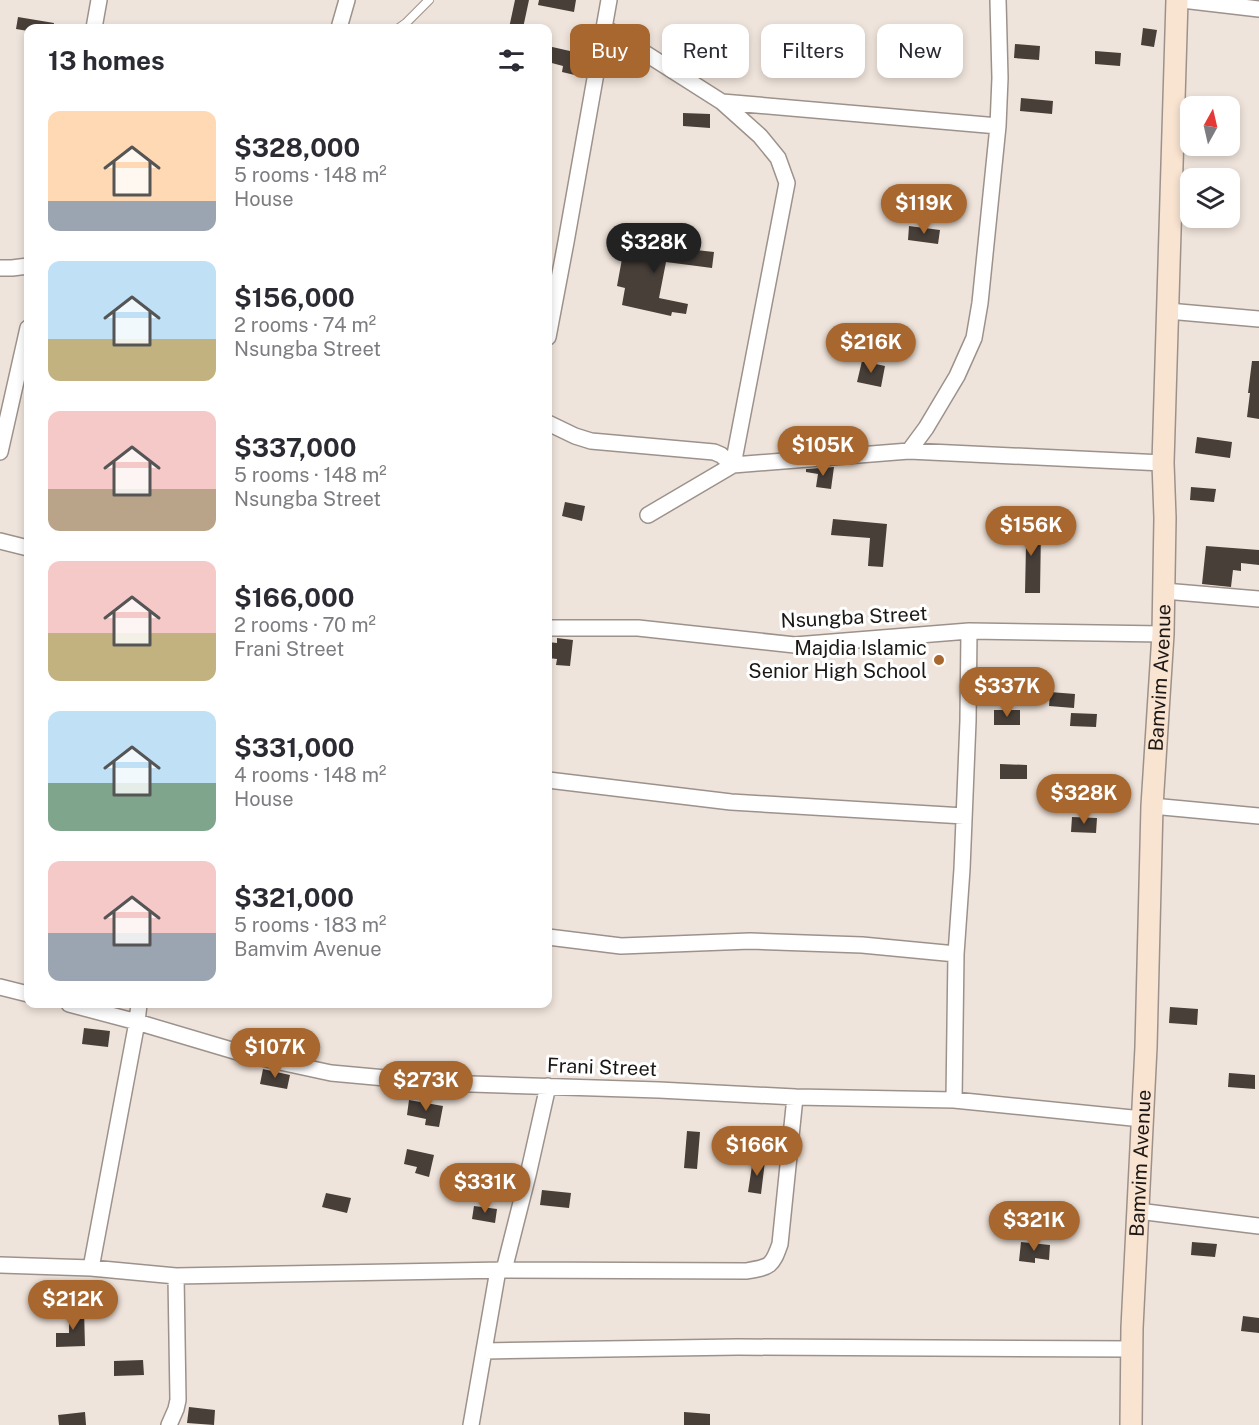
<!DOCTYPE html>
<meta charset="utf-8">
<style>
:root{--surface:#fff;--page:#f2f2f3;--text:#2b2b33;--muted:#7c7c81;--accent:#a7672f}
body{margin:0;font-family:"Public Sans",sans-serif;background:var(--page);color:var(--text);height:100vh;display:flex;flex-direction:column;font-size:22px;white-space:nowrap}
*{box-sizing:border-box;margin:0}
p{font-size:20px;color:var(--muted)}
.icon{flex:none;width:33px;height:33px;fill:none;stroke:currentColor;stroke-width:2;stroke-linecap:round;stroke-linejoin:round}
.map{position:relative;flex:1;overflow:hidden}
.panel{position:absolute;left:24px;top:24px;width:528px;height:984px;display:flex;flex-direction:column;background:var(--surface);border-radius:12px;box-shadow:0 3px 9px #0003}
.panel>*{flex:none}
.hud{position:absolute;left:570px;top:24px;width:570px;height:54px;display:flex;gap:12px}
.needle{width:39px;rotate:8deg}
.controls{position:absolute;left:1180px;top:96px;display:grid;gap:12px}
.controls a{display:grid;place-items:center;width:60px;height:60px;border-radius:12px;background:var(--surface);box-shadow:0 3px 9px #0003;font-size:30px}
.price{position:absolute;translate:-50% -51px;padding:0 14px;border-radius:21px;background:var(--accent);color:#fff;font-size:20px;line-height:39px;filter:drop-shadow(0 2px 3px #0008)}
.price::after{content:'';position:absolute;left:50%;top:36px;width:18px;height:14px;margin-left:-9px;background:inherit;clip-path:polygon(0 0,100% 0,50% 100%)}
.price.active{background:#222;color:#fff}
ul{padding:0;list-style:none}
li{display:flex;align-items:center;gap:18px;height:150px;padding:0 24px}
li span{display:grid;place-items:center;flex:none;width:168px;height:120px;border-radius:12px;color:#555}
li>.icon{margin-inline-start:auto}
span .icon{width:72px;height:72px;fill:#fffc;stroke-width:1}
li b{font-size:26px}
h2{display:flex;justify-content:space-between;align-items:center;height:72px;padding:0 24px;font-size:26px}
.pill{padding:0 21px;border-radius:12px;background:var(--surface);box-shadow:0 3px 9px #0003;font-size:21px;line-height:54px}
.pill.active{background:var(--accent);color:#fff}
.map>svg:first-child{display:block}
.building{fill:#483f39}
.lines{fill:none;stroke-linecap:round;stroke-linejoin:round}
.lane-casing{stroke:#9d928b;stroke-width:10}
.street-casing{stroke:#9d928b;stroke-width:18}
.secondary-casing{stroke:#9d928b;stroke-width:24}
.lane{stroke:#fff;stroke-width:8}
.street{stroke:#fff;stroke-width:15}
.secondary{stroke:#f9e3d1;stroke-width:21}
.poi-dot{fill:#a7672f;stroke:#fff;stroke-width:2}
.labels{text-anchor:middle;dominant-baseline:central;stroke-width:6;stroke-linejoin:round;paint-order:stroke}
.street-label{font-size:20px;fill:#1b1815;stroke:#fff}
.poi-label{font-size:20px;fill:#1b1815;stroke:#fff;text-anchor:end}
</style>
<div class="map">
<svg width="1259" height="1425" viewBox="0 0 1259 1425">
<rect width="100%" height="100%" fill="#efe4db"/>
<path class="building" d="M515,0H529L523,28H509Z
M539,0H576L574,12L538,5Z
M18,17L54,23L53,28H28V31L16,29Z
M1143,28L1157,30L1154,47L1141,45Z
M1015,44L1040,46L1039,60L1014,58Z
M548,46L583,54L579,76L562,72L563,66L548,62Z
M1095,51L1121,53L1120,66L1095,64Z
M1021,98L1053,101L1052,114L1020,111Z
M683,113L710,114V128L683,126Z
M909,226L940,230L938,244L908,240Z
M626,237L670,246L669,247L714,252L712,268L666,262L659,298L688,304L686,314L672,312L671,316L622,305L625,288L617,286Z
M862,361L885,366L881,387L857,382Z
M1252,361H1259V419L1247,417L1250,393H1248Z
M1197,437L1232,442L1230,458L1195,453Z
M834,467L831,489L816,487L818,474L806,472V469Z
M1191,487L1216,489L1214,502L1190,500Z
M565,502L585,506L582,521L562,516Z
M833,519L887,524L883,567L868,566L870,538L831,535Z
M1013,530H1041L1040,593H1025L1026,545H1013Z
M1206,546L1259,550V565L1241,563V571L1233,570L1231,587L1202,584Z
M557,638L573,640L570,666L556,665L557,659L548,658V642L557,643Z
M1028,669L1041,671L1037,698L1025,697Z
M1050,692L1075,694L1074,708L1049,706Z
M994,710H1020V725H994Z
M1071,713L1097,714L1096,727L1070,726Z
M1000,764L1027,765V779H1000Z
M1072,817L1097,818L1096,833L1071,832Z
M1170,1007L1198,1009L1197,1025L1169,1023Z
M84,1028L110,1031L108,1047L82,1044Z
M263,1069L290,1075L287,1089L260,1084Z
M1229,1073L1255,1075V1089L1228,1087Z
M409,1100L443,1106L439,1127L425,1125L426,1119L407,1115Z
M687,1131L700,1132L697,1169L684,1168Z
M407,1149L434,1155L429,1177L415,1173L417,1167L404,1164Z
M753,1159L765,1161L761,1194L748,1192Z
M542,1190L571,1193L569,1208L540,1205Z
M326,1193L351,1198L347,1213L322,1207Z
M474,1206L497,1209L495,1223L472,1219Z
M1021,1242L1050,1245L1049,1260L1035,1258V1263L1019,1261Z
M1192,1242L1217,1244L1215,1257L1191,1255Z
M69,1310H84L85,1346L56,1347V1333H69Z
M1243,1316L1259,1318V1333L1241,1331Z
M143,1360L144,1375L114,1376V1361Z
M189,1407L215,1410L214,1425L187,1423Z
M85,1412L86,1425H59L58,1415Z
M684,1412L710,1414V1425H684Z"/>
<g class="lines">
<g class="lane-casing">
<path id="lane" d="M399,28L406,23L429,0"/>
</g>
<g class="street-casing">
<path id="street" d="M1182,0L1259,9
M604,27L722,102L998,126
M94,28L99,0
M339,28L347,0
M0,268H12L28,266
M1168,311L1259,319
M548,337L566,242L609,0
M548,423L575,436L591,441L714,452L721,455L733,465L909,451L1163,463
M909,451L926,428L957,376L974,338L980,303L998,126L1000,78L998,0
M0,452L28,328
M648,515L733,465L787,183L778,158L760,136L722,102
M0,541L28,548
M1164,591L1259,599
M548,628H638L795,645L969,631L1163,634
M548,780L731,802L964,816
M1152,806L1259,816
M548,937L621,946L750,941L862,945L956,954
M0,987L28,994
M69,1004L137,1022L248,1055L331,1073L440,1083L659,1090L795,1097L954,1100L1142,1119
M954,1100L956,954L962,869L968,721L969,631
M1138,1211L1259,1226
M0,1265L91,1268L176,1276L504,1270L746,1271C770,1267 772,1267 780,1244L795,1097
M91,1268L137,1022L139,1004
M504,1270L528,1175L548,1086
M484,1351L738,1347L1132,1349
M169,1425L176,1409L178,1400L176,1276
M471,1425L498,1270"/>
</g>
<g class="secondary-casing">
<g id="secondary">
<path id="s1" d="M1131,1425L1132,1328L1146,1047L1152,806L1163,634L1165,518L1163,463L1177,0"/>
</g>
</g>
<use href="#lane" class="lane"/>
<use href="#street" class="street"/>
<use href="#secondary" class="secondary"/>
</g>
<circle class="poi-dot" cx="939" cy="660" r="6"/>
<g class="labels">
<g class="street-label">
<text transform="translate(854 617) rotate(-3)">Nsungba Street</text>
<text stroke="none"><textPath href="#s1" startOffset="748">Bamvim Avenue</textPath></text>
<text transform="translate(602 1067) rotate(2)">Frani Street</text>
<text stroke="none"><textPath href="#s1" startOffset="262">Bamvim Avenue</textPath></text>
</g>
<g class="poi-label">
<text x="927" y="648">Majdia Islamic<tspan x="927" dy="23">Senior High School</tspan></text>
</g>
</g>
</svg>
<div class="controls">
<a><svg class="needle" viewBox="-14 -14 28 28"><path d="M0-13l5 13h-10z" fill="#e53935"/><path d="M0 13l5-13h-10z" fill="#7c7c81"/></svg></a>
<a><svg class="icon" aria-label="layers" viewBox="0 0 24 24"><path d="M12 4l9 5-9 5-9-5zM3 14l9 5 9-5"/></svg></a>
</div>
<b class="price" style="left:924px;top:235px">$119K</b>
<b class="price active" style="left:654px;top:274px">$328K</b>
<b class="price" style="left:871px;top:374px">$216K</b>
<b class="price" style="left:823px;top:477px">$105K</b>
<b class="price" style="left:1031px;top:557px">$156K</b>
<b class="price" style="left:1007px;top:718px">$337K</b>
<b class="price" style="left:1084px;top:825px">$328K</b>
<b class="price" style="left:275px;top:1079px">$107K</b>
<b class="price" style="left:426px;top:1112px">$273K</b>
<b class="price" style="left:757px;top:1177px">$166K</b>
<b class="price" style="left:485px;top:1214px">$331K</b>
<b class="price" style="left:1034px;top:1252px">$321K</b>
<b class="price" style="left:73px;top:1331px">$212K</b>
<div class="hud">
<a class="pill active">Buy</a>
<a class="pill">Rent</a>
<a class="pill">Filters</a>
<a class="pill">New</a>
</div>
<section class="panel">
<h2>13 homes<svg class="icon" aria-label="filters" viewBox="0 0 24 24"><path d="M4 7h16M4 17h16"/><circle cx="9" cy="7" r="2"/><circle cx="15" cy="17" r="2"/></svg></h2>
<ul>
<li><span style="background:linear-gradient(#ffd9b3 75%,#9aa5b1 0)"><svg class="icon" aria-label="home" viewBox="0 0 24 24"><path d="M3 11l9-7 9 7M6 9v11h12V9"/></svg></span><div><b>$328,000</b><p>5 rooms · 148 m²</p><p>House</p></div></li>
<li><span style="background:linear-gradient(#bfe0f5 65%,#c2b280 0)"><svg class="icon" aria-label="home" viewBox="0 0 24 24"><path d="M3 11l9-7 9 7M6 9v11h12V9"/></svg></span><div><b>$156,000</b><p>2 rooms · 74 m²</p><p>Nsungba Street</p></div></li>
<li><span style="background:linear-gradient(#f6c9c9 65%,#b9a48a 0)"><svg class="icon" aria-label="home" viewBox="0 0 24 24"><path d="M3 11l9-7 9 7M6 9v11h12V9"/></svg></span><div><b>$337,000</b><p>5 rooms · 148 m²</p><p>Nsungba Street</p></div></li>
<li><span style="background:linear-gradient(#f6c9c9 60%,#c2b280 0)"><svg class="icon" aria-label="home" viewBox="0 0 24 24"><path d="M3 11l9-7 9 7M6 9v11h12V9"/></svg></span><div><b>$166,000</b><p>2 rooms · 70 m²</p><p>Frani Street</p></div></li>
<li><span style="background:linear-gradient(#bfe0f5 60%,#7fa58c 0)"><svg class="icon" aria-label="home" viewBox="0 0 24 24"><path d="M3 11l9-7 9 7M6 9v11h12V9"/></svg></span><div><b>$331,000</b><p>4 rooms · 148 m²</p><p>House</p></div></li>
<li><span style="background:linear-gradient(#f6c9c9 60%,#9aa5b1 0)"><svg class="icon" aria-label="home" viewBox="0 0 24 24"><path d="M3 11l9-7 9 7M6 9v11h12V9"/></svg></span><div><b>$321,000</b><p>5 rooms · 183 m²</p><p>Bamvim Avenue</p></div></li>
</ul>
</section>
</div>
